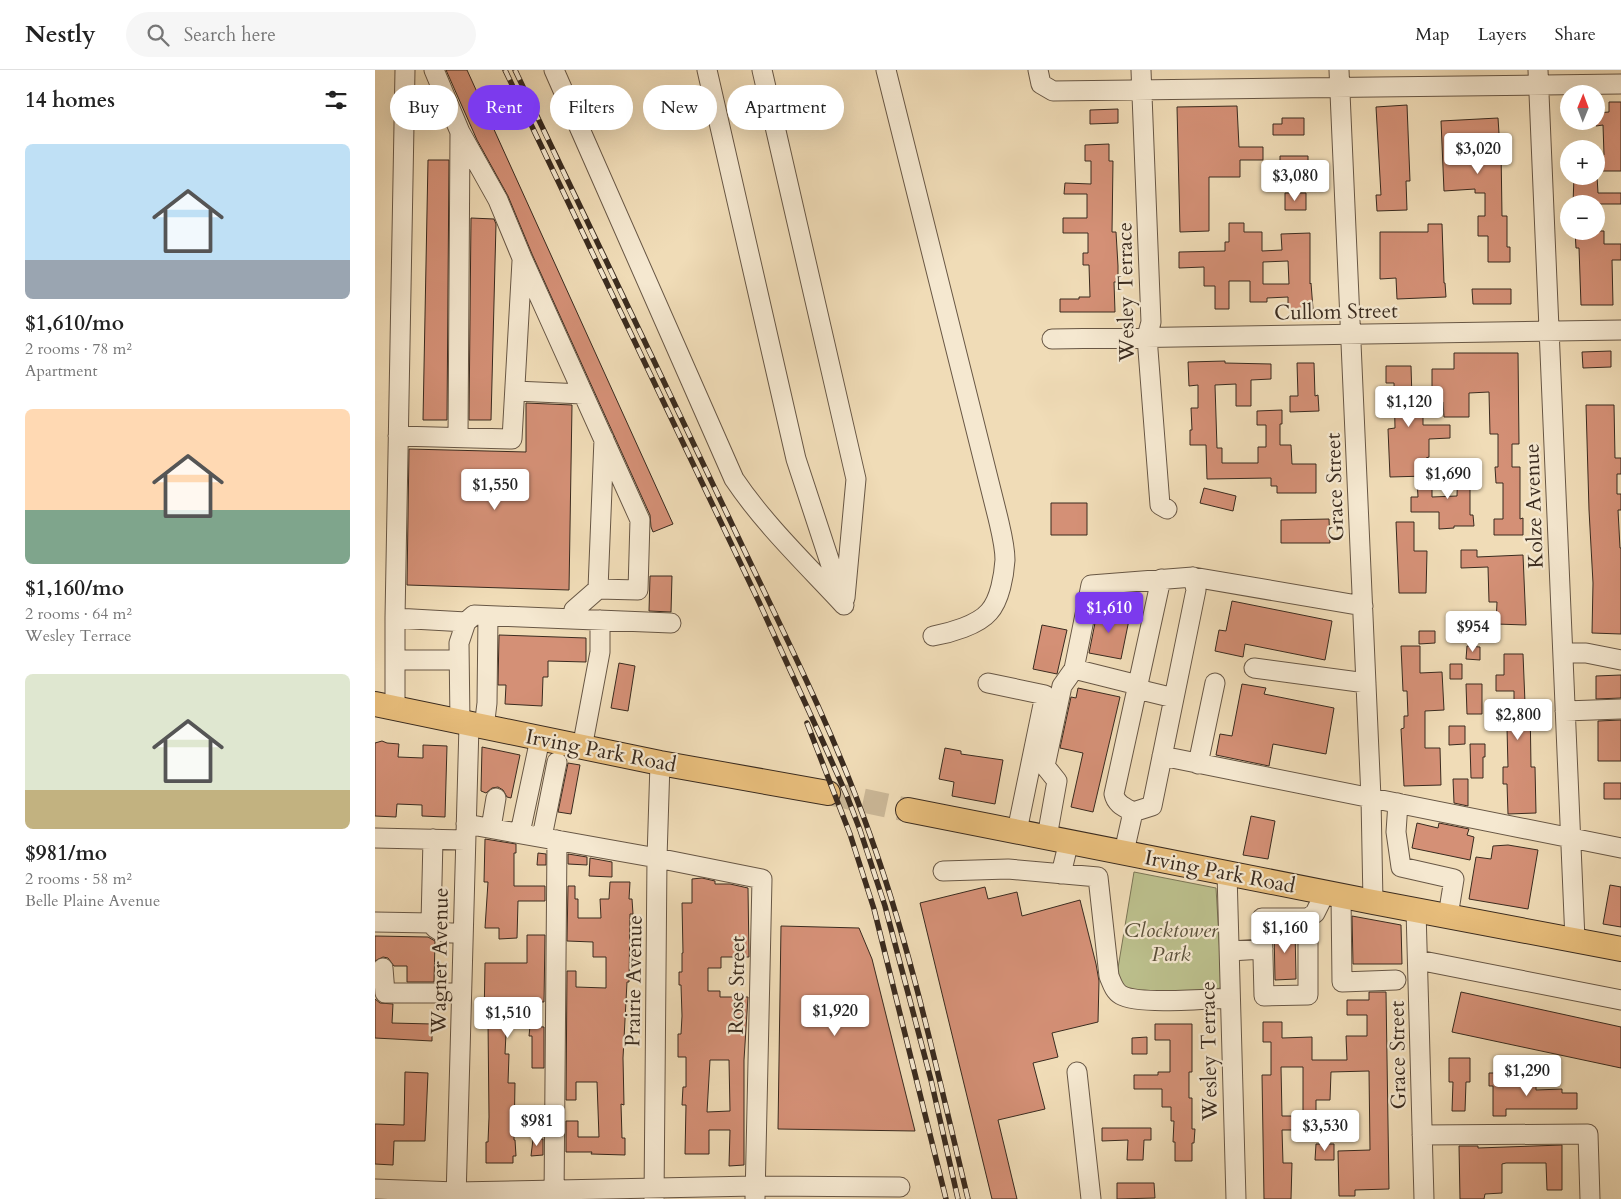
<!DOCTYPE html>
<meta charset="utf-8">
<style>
:root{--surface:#fff;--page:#f6f6f6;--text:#222;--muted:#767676;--line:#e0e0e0;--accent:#7c3aed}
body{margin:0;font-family:Cardo,serif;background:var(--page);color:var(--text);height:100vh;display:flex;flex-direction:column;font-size:19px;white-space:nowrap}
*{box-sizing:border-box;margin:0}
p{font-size:16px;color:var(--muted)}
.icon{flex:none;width:28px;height:28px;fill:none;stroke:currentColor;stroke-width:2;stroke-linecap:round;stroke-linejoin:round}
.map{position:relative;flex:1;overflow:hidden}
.sheet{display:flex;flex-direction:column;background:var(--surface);width:375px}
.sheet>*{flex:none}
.banner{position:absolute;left:15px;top:15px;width:475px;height:45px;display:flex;gap:10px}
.needle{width:32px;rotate:1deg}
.fabs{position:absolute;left:1185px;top:15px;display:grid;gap:10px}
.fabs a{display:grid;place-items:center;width:45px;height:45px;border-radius:50%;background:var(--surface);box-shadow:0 5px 20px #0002;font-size:25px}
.price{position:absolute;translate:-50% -42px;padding:0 11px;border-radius:5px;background:#fff;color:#222;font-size:16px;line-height:32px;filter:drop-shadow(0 1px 2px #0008)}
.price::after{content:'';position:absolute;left:50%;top:30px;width:15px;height:11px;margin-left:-8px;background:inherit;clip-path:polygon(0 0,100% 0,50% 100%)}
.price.on{background:var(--accent);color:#fff}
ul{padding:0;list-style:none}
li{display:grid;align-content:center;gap:10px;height:265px;padding:0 25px}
li span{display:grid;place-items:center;height:155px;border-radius:8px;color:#555}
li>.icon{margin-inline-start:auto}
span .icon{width:90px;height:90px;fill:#fffc;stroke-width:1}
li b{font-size:21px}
h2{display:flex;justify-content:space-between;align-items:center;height:60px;padding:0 25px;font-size:21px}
.chip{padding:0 18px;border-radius:22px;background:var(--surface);box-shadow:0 5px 20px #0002;font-size:18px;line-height:45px}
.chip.on{background:var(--accent);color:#fff}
header{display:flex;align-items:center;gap:30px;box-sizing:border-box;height:70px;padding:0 25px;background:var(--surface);border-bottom:1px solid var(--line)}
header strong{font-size:24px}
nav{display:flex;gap:28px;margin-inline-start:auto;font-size:18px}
.search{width:350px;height:45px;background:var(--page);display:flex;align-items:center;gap:12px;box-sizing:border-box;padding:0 18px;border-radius:28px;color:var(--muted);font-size:19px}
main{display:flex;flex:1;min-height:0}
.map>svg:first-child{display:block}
.green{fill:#bcc08d;stroke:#7b7656}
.building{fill:#d49076;stroke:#3a2b1f;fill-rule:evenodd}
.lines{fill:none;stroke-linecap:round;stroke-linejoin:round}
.major-tunnel{stroke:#ccb999;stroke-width:24;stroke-dasharray:24 12;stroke-linecap:butt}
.minor-casing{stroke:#685745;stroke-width:21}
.major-casing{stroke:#3a2b1f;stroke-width:26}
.minor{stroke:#f5e8d0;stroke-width:19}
.major{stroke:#e8be7c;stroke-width:24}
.rail-casing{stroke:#3a2b1f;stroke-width:5.5}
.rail{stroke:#f5e8d0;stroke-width:4;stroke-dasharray:11;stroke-linecap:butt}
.labels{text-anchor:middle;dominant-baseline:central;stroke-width:4.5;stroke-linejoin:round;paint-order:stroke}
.street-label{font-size:21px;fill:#3a2b1f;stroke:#f5e8d0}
.park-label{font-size:21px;font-style:italic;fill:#5a503a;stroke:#f5e8d0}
</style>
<header>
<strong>Nestly</strong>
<div class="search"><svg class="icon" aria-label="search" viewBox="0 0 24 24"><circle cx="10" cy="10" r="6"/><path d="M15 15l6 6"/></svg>Search here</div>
<nav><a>Map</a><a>Layers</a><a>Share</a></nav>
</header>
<main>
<section class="sheet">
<h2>14 homes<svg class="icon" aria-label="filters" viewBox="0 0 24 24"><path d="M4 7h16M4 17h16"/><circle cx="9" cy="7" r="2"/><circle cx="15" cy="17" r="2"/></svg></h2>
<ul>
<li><span style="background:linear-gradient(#bfe0f5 75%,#9aa5b1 0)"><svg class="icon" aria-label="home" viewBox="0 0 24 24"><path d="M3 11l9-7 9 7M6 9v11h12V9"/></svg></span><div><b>$1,610/mo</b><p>2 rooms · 78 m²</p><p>Apartment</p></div></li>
<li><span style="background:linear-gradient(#ffd9b3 65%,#7fa58c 0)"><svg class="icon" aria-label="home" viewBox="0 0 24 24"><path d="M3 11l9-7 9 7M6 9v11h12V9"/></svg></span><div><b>$1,160/mo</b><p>2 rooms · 64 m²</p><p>Wesley Terrace</p></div></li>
<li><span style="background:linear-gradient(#dfe7d0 75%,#c2b280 0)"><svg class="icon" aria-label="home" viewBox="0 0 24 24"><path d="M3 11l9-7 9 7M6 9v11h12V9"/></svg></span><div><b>$981/mo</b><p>2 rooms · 58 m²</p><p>Belle Plaine Avenue</p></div></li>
</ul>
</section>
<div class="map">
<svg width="1246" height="1129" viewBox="0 0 1246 1129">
<rect width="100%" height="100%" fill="#f0dcb7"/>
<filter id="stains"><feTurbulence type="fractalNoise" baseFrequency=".004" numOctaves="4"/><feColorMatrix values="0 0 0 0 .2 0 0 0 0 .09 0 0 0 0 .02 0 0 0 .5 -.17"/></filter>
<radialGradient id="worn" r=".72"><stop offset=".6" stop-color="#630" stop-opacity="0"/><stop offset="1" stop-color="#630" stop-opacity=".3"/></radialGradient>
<path class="green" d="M759,802L841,818L847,917L838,921L759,922L745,915L742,904Z"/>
<path class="building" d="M71,0H92L298,454L278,462L276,457L275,445L157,184L133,126L102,70Z
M1234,32H1246V101H1221V85H1229L1228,55L1221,56V43L1234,42Z
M1032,35L1035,111H1031L1032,140L1002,141L1001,125H1006L1001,37Z
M862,36L864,77H888V90H865V107H834V161L805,162L802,37Z
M743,39V53L715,54V40Z
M907,48H929V65H898V54H907Z
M1123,48L1125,79H1126L1127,146H1132V177H1135V192H1113V166H1103V146H1110V123H1100V119L1069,121L1066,51Z
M734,74V91H738L737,162H741L743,196V212H739L740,242H685V229H704V227H715L714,195H708V183H713V163H688V148H712V124H689L690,113L716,114V91H710V75Z
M905,86H933V102H905Z
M53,90H74L72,350H48Z
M1199,106H1222L1223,123H1246V134H1198Z
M910,123H931V140H910Z
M96,148L119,149L121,154L116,350H94Z
M854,153H869V162H887V181L907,180L906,164L935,163V214L936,213L938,239L913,240V227L892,228V232H875V211H854V239H840V216H829V197L804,198V182L850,181V172H854ZM913,191L914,214H888V192Z
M1053,154H1067L1069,213H1070L1071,227L1022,229L1021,208L1005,209V162H1053Z
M1200,161H1229V174H1246V190H1237L1238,235H1206L1204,178H1201Z
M1097,219H1136V234H1098Z
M1236,281V297L1208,298L1207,282Z
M1079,283H1143L1144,374H1137V397H1145V449L1148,448V465H1119V449H1128V413H1121L1120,397H1123V364H1115L1114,322L1094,323V347H1069L1068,332H1057V299H1079Z
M850,291V293L896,294V309L876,310V336H861V314L840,315L842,378H847V393H883V377H891V355H882V341L907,340V354H905V375H916L917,394H941V423H902V416H896V408L832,409L831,375H815V360H817L816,338H823V315L814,316L813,292Z
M922,293H939L940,326L943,325L944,341L915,342V326H923Z
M1011,296H1036L1037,329H1048V355H1075V368L1054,369V387L1051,388V406L1015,407L1013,359L1020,358L1019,313H1011Z
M151,333L197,335L194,520L32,515L34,379L151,382Z
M1211,335H1239L1240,388H1246V404H1242V424H1246V440H1243L1245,478H1246V564L1217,563L1218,513L1214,440Z
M1083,390H1097V405H1095V445H1098L1099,456H1079V458L1064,459V442H1036V427H1043L1042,410H1057V427L1082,426Z
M829,418L861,426L858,441L825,433Z
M676,433H712V465H676Z
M954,449L955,473H906V450Z
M1021,452H1039V481H1052L1051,523H1024Z
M1086,480H1102V487L1148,485L1151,555L1121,554L1122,532H1114L1113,497L1086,498Z
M275,506H297L296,542L274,541Z
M857,531L957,551L950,590L870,574L868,587L840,581L844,560L851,561Z
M723,538L755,545L746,589L714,583Z
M667,555L692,560L682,604L658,599Z
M1044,561H1060V573L1044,574Z
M124,565L211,568V592L173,591V607H168L167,636L130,634L131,615H123Z
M1026,576H1045V603L1067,602L1069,640L1050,641V678H1065L1066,715L1029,716L1026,659L1029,658V646H1033L1032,621H1028Z
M1092,576L1105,577V590L1091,589Z
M1129,584H1148L1150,633H1155L1156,697H1160L1161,743L1133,744L1132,714H1128V697H1133L1132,658H1139V621H1121V605H1129Z
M244,593L260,596L253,641L236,638Z
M1075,594H1087V609H1075Z
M1246,605V628L1221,629V606Z
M867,614L891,618L889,624L959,638L951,684L898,674L894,696L841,685L845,664L857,666Z
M1091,614H1107V644H1092Z
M703,618L745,627L718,742L696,737L708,683L685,678L696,627L701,628Z
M1246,650V691H1223V651Z
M1074,656H1090V674L1074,675Z
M7,671L12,673L24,674L23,687L48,688V675L72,676L70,747L47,746V735L22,734L21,747L0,746V673Z
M1095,674H1110V687H1108V708H1096Z
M107,677L145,685L136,728L132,727L128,720L123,717L117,718L111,723L106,721Z
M570,678L586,681V684L628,690L620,734L577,726L579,712L564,709Z
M193,693L205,695L196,744L183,742Z
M1078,709H1093V736L1079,733Z
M1229,713H1246V729H1229Z
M876,746L900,751L893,789L868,785Z
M1042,753L1063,758L1064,753L1094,759L1092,765L1099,767L1095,790L1037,778Z
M110,769L141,774V783H139V816H170V831H143L142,868L124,869V858H110L113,812H109Z
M1133,775L1163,780L1153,839L1094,829L1101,787L1116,789L1118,776Z
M163,783L171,784V795H162Z
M193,784L212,787V795L193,794Z
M215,788L237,792V807L214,806Z
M327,808L340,811V814H355L373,818L374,887H346V898H333V921H345V927H373L369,990V1095L354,1096L355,1060H334V1084H310L311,1035H307L308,1017H311V987H303V964H306L307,946L306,915H304V902H307V883H308L307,833H317V809ZM335,990H354L355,1041L332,1042Z
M235,812H255L254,829H257L258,844H255L254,912H252L248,988L249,1035L246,1034L247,1068H250V1085L216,1084L217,1082H191V1051H203V1067H224L222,1012H201V1030H191L192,901H201V917L231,918V887H218V872L192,871L193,816H200V829H203V848H226L225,829H234Z
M1235,815L1246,817V857L1228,854Z
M610,817L613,829L642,822L647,846L705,830L721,894L724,911L723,952L677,963L683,987L658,993L670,1039L623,1050L642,1129H617L545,833Z
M977,846L1026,855L1027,894H978Z
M406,856L484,858L497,889L540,1061L403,1059Z
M899,859H920L921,909L900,910Z
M152,865H170L169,932H155V943H132L130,984H134L133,1013H140L139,1070H140L141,1086H138V1093H111V1072H113L114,1047L113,952H109L110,893H152Z
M0,866L53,867L60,871L59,912H32V896H19L13,888L8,887L0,891Z
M994,922H1011L1014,1119L980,1120V1126H964L963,1081L995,1080L994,1001L956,1002L955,1030H941V1060H907L908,1093H917L916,1129H889L887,1005H896V972H888V952H907V968L937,967V990H972L971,966H992V945H972V930H994ZM906,997H928V1046H907Z
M1086,922L1246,957V998L1077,962Z
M0,929L5,933L18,934L17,953L57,954V971L0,968Z
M780,954H817V1002H814V1028H817V1059H820L819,1073H817V1091H800V1072H798L799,1051H796V1037H787V1019H759V1005H783V1002H795V970H780Z
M155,956L169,957V998H157V966H154Z
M772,967V984H757V968Z
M1074,988H1095V1012H1091L1090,1041H1077L1078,1012H1074Z
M30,1002L53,1003L50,1071H19L18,1095L0,1094V1054L29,1055Z
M1114,1003H1129L1130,1015H1161V1020L1187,1019V1023H1202V1039H1131V1046H1118V1016H1114Z
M727,1058H776V1070H769L768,1090H752L753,1070L727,1071Z
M158,1069H168V1085L156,1086Z
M941,1074H959V1090H940Z
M1187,1075V1120H1172L1171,1093H1131L1127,1094V1123L1110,1124L1109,1129H1085L1084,1076H1103V1078Z
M742,1113H779L780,1128L742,1129Z"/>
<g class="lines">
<path class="major-tunnel" d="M453,723L533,740"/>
<g class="minor-casing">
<path id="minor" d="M59,0L85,62L123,130L147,188L265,450L263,520L223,519L229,369
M179,0L359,409C390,455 431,494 469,535
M332,0L421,389L467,529
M387,0L481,409L470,528
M511,0L623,448C626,461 630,476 630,490C629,505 625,530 614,542C603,555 575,563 558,566
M663,0L666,14L678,21L1246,14
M766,0L776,252L772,267L785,435L792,439
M964,0L996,728L998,832
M1163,0L1200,870
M677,269L1246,260
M140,321L208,324
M23,366L137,369L147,191
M83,368L85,64
M786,509L739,724C741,734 749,737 758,742L777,736L821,520L818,507
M20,548L30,0
M199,549V540L223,519
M1188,583H1211L1246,590
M20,590V548L91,552
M879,598L991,613
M613,613L670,625L642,761
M763,615L699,599L716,515L818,507L988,536
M762,619L799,628
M20,638V590H84
M1190,641L1246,639
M85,653L84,573L91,552L99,545L296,553
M109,658L112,633L113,546
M207,678L225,582V550
M787,686L1246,778
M823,694L840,613
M1023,733L1021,762L1026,797L1079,809L1073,846
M91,754L282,788L387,809L380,1129
M116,758L121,728
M145,763L165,669
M167,767L182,692
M672,767L682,711L670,696L687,616L699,599
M0,768L90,770
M58,769L56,853C63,865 76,863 88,863
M749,782L758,742
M568,801L633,799L723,807L734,906C737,913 739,921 746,925C763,935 832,929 855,928
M852,803L861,1129
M686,804L694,771
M966,826L967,912L1021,910
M1041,840L1049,1129
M933,848V925L889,926L887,848H933L940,843L950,823
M0,852L56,853
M855,881L888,879
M1043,890L1246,930
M8,898L10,923H86
M702,1002L716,1129
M1047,1065L1213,1064L1215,1129
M0,1119L81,1122L380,1116L525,1117
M81,1129L94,655
M179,1129L182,770
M279,1129L282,788L285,693"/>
</g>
<g class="major-casing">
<path id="major" d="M0,634L285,693L453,723
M533,740L998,832L1246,879"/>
</g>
<use href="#minor" class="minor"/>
<use href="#major" class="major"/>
<g class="rail-casing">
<path id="rail" d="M130,0L384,532L448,672L472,726L485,760L510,836L556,1010L583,1129
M140,0C211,150 283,299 354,448C403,552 456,654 494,762C537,881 563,1006 593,1129
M432,653L475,764L499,839L571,1129"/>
</g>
<use href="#rail" class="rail"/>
</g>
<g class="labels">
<g class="street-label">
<text transform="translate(751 222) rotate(-91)">Wesley Terrace</text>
<text transform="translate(961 242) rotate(-1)">Cullom Street</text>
<text transform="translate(960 417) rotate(-92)">Grace Street</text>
<text transform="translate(1159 436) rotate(-92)">Kolze Avenue</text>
<text transform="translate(226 681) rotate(11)">Irving Park Road</text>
<text transform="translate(845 802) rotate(11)">Irving Park Road</text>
<text transform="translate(65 891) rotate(-89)">Wagner Avenue</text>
<text transform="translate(259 911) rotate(-89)">Prairie Avenue</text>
<text transform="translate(362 915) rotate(-89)">Rose Street</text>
<text transform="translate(834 981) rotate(-91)">Wesley Terrace</text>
<text transform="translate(1023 985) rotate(-91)">Grace Street</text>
</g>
<g class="park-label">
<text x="796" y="860">Clocktower<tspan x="796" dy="24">Park</tspan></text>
</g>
</g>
<rect width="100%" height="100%" filter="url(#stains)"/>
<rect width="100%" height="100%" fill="url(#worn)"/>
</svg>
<div class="fabs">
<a><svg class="needle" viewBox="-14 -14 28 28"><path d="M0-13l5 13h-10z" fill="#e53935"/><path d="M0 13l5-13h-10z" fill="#767676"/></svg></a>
<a>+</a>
<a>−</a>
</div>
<b class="price" style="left:1103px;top:105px">$3,020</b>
<b class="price" style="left:920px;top:132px">$3,080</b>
<b class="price" style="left:1034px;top:358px">$1,120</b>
<b class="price" style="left:1073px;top:430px">$1,690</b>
<b class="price" style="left:120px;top:441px">$1,550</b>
<b class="price on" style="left:734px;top:564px">$1,610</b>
<b class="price" style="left:1098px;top:583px">$954</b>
<b class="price" style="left:1143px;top:671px">$2,800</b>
<b class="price" style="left:910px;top:884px">$1,160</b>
<b class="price" style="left:460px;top:967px">$1,920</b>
<b class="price" style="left:133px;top:969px">$1,510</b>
<b class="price" style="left:1152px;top:1027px">$1,290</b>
<b class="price" style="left:162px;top:1077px">$981</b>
<b class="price" style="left:950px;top:1082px">$3,530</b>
<div class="banner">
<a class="chip">Buy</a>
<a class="chip on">Rent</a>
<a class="chip">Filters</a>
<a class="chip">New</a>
<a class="chip">Apartment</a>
</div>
</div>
</main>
